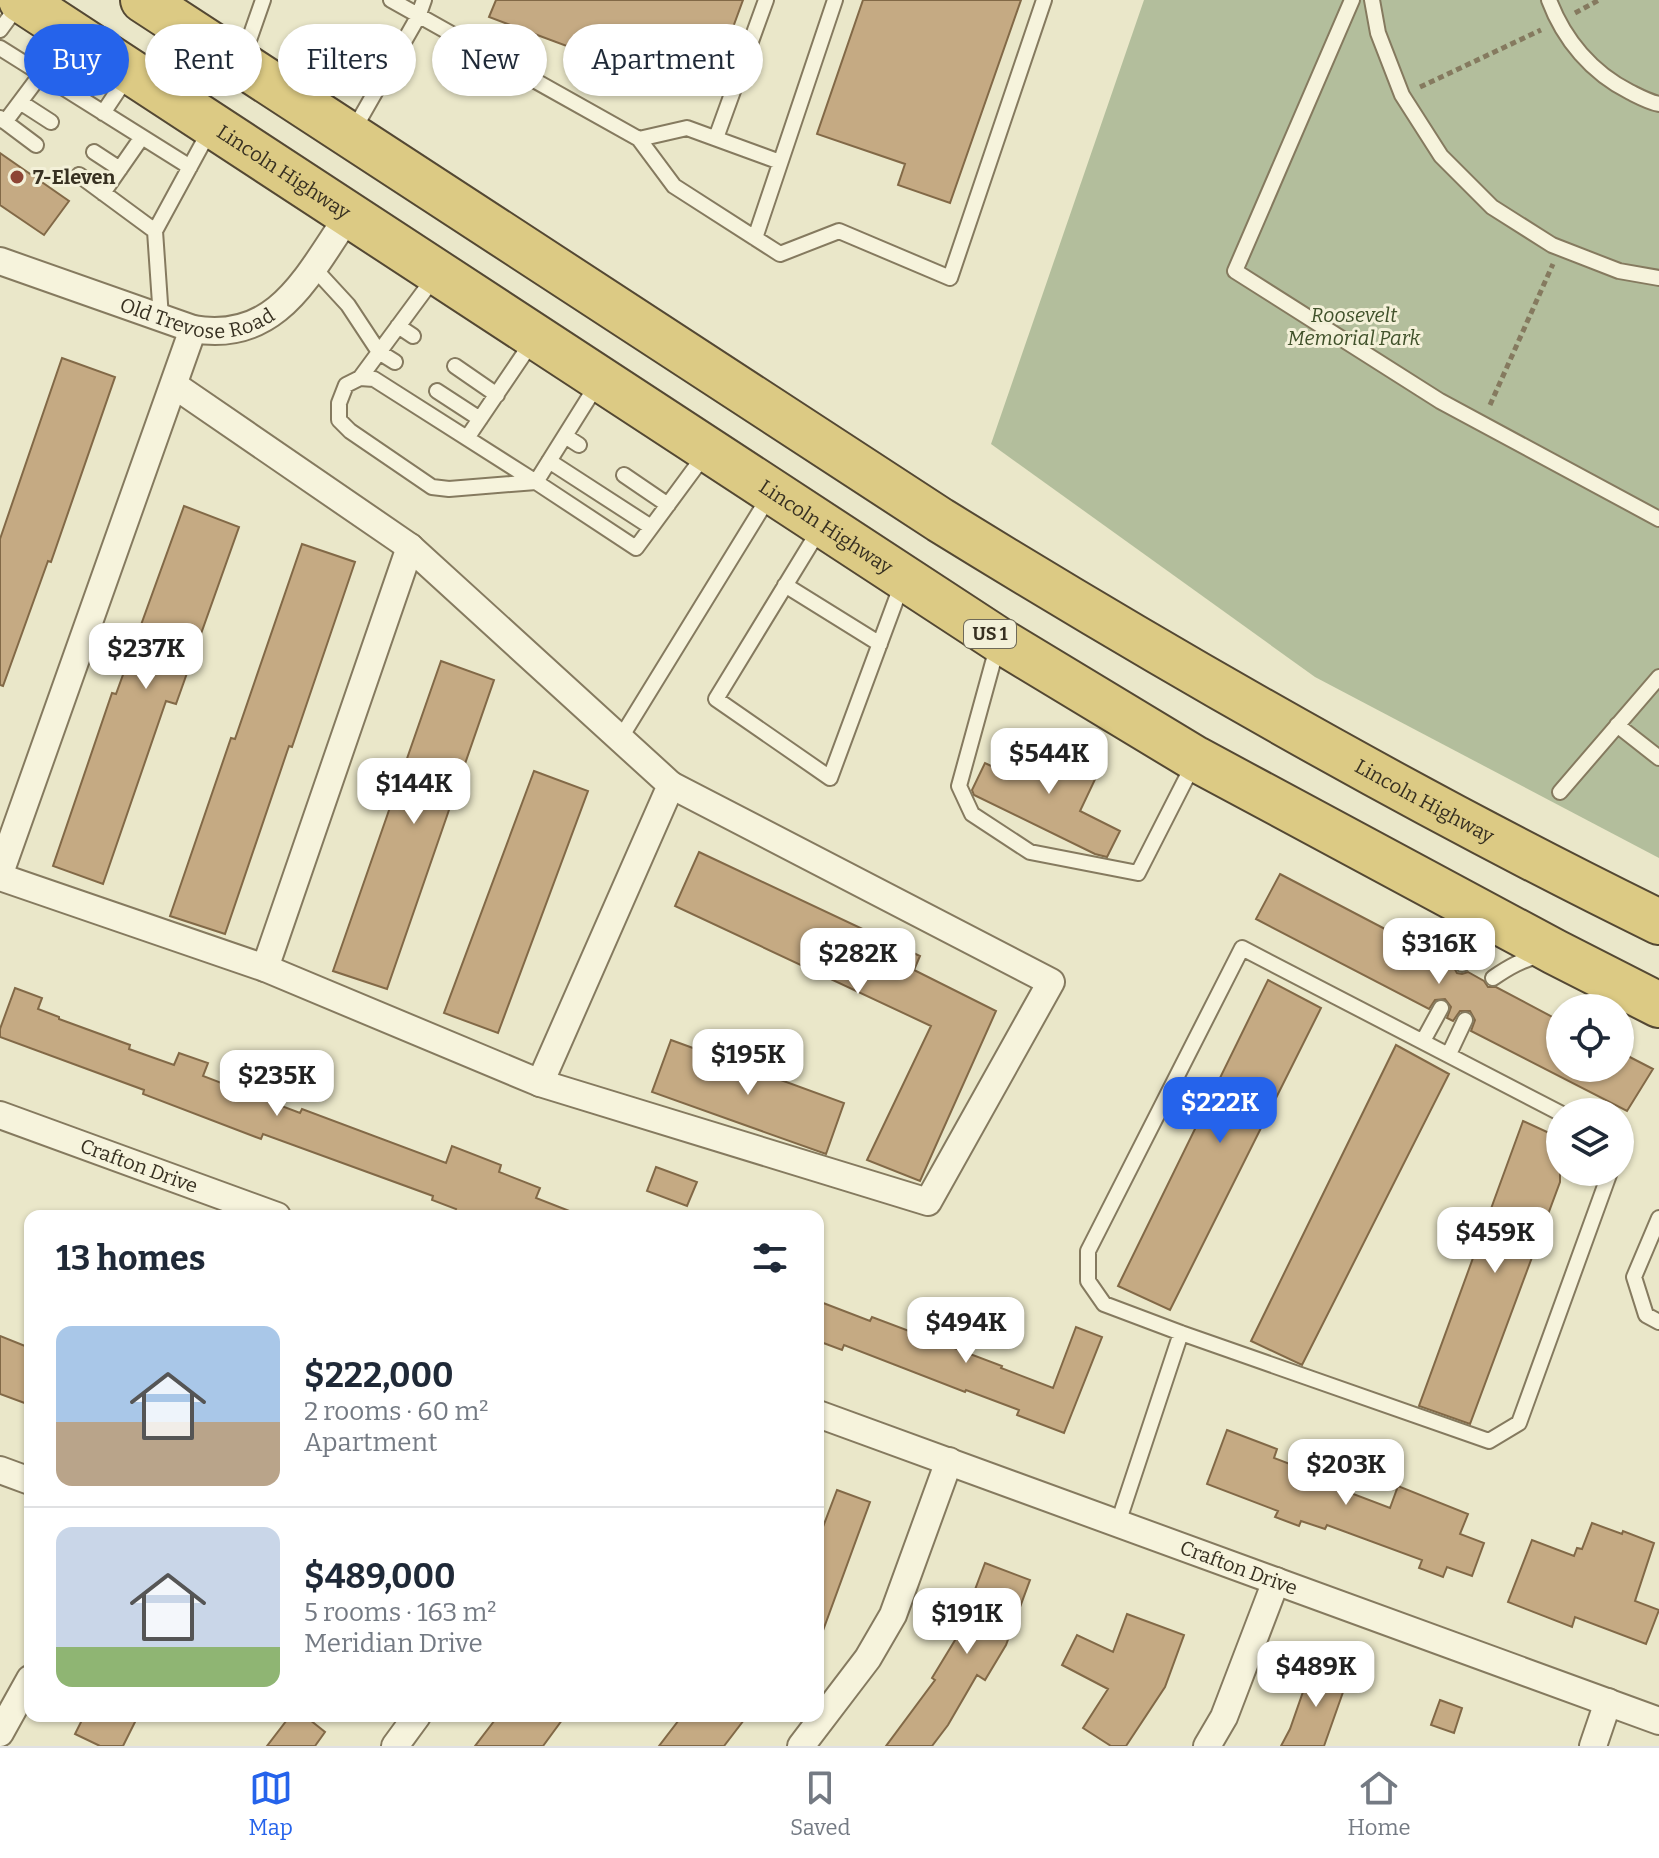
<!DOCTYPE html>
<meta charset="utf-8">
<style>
:root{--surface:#fff;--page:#f2f2f3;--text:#1f2937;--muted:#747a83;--line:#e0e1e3;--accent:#2563eb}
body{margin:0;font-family:Bitter,serif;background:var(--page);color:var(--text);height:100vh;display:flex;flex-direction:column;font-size:30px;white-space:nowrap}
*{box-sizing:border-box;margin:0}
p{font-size:26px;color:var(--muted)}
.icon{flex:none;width:44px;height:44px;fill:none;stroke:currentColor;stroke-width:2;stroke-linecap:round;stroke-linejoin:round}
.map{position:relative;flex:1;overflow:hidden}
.side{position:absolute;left:24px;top:1210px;width:800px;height:512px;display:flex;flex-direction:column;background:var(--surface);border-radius:16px;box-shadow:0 2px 6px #0004}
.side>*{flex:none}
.banner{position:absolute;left:24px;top:24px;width:800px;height:72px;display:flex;gap:16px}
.buttons{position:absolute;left:1546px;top:994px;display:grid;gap:16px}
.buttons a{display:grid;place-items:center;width:88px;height:88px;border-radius:50%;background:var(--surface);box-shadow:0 2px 6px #0004;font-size:40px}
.price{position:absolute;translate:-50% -68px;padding:0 18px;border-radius:16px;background:#fff;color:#222;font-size:26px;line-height:52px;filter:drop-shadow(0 2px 4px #0008)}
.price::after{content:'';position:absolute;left:50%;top:48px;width:24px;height:18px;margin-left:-12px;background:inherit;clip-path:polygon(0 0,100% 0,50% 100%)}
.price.selected{background:var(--accent);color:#fff}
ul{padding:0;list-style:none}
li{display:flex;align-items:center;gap:24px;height:200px;padding:0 32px}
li+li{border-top:2px solid var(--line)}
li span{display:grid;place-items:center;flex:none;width:224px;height:160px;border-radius:16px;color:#555}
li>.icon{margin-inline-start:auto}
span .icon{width:96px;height:96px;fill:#fffc;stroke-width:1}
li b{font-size:34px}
h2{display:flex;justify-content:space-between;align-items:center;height:96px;padding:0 32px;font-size:34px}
.pill{padding:0 28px;border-radius:36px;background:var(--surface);box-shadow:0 2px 6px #0004;font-size:28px;line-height:72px}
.pill.selected{background:var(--accent);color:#fff}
.tabs{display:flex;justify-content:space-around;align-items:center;height:112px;border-top:2px solid var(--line);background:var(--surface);font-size:22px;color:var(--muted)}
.tabs a{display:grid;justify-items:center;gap:4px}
.tabs .selected{color:var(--accent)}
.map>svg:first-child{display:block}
.cemetery{fill:#b3be9c}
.building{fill:#c5aa83;stroke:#826947;stroke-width:2}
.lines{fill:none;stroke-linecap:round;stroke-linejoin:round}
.service-casing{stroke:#857a5f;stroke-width:18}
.minor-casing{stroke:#857a5f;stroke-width:30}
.trunk-casing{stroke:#544833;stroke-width:48}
.path{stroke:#857a5f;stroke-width:5;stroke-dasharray:6 4;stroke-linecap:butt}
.service{stroke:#f6f3dc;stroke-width:14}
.minor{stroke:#f6f3dc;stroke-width:26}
.trunk{stroke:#dcca84;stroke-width:44}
.poi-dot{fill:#8e4535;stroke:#f3f0d8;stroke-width:3}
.labels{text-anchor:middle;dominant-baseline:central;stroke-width:6;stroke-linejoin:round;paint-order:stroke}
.shield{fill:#f3f0d8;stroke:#6f6a58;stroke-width:2}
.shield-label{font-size:18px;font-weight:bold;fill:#373021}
.street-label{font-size:20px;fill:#373021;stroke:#f3f0d8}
.poi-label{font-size:20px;font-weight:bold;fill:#373021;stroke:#f3f0d8;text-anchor:start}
.park-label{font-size:20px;font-style:italic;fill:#40512a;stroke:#f3f0d8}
</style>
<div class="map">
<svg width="1659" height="1746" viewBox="0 0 1659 1746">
<rect width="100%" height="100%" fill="#eae7c9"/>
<path class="cemetery" d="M1144,0H1659V858L1315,677L991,444Z"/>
<path class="building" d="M496,0H743L728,41L691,27L678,64L614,41L607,61L489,17Z
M863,0H1021L950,203L898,185L905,164L817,134Z
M0,153L69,201L44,235L0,205Z
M62,358L115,377L51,562L48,561L3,686L0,685V539Z
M184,506L239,527L176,704L166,701L103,884L53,866L112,693L116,694Z
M302,544L355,562L292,747L289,746L225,934L170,916L231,738L235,739Z
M441,661L494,680L387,989L333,971Z
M1028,736L1099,771L1080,811L1120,831L1107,857L1095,854L974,795L972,790L985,763L1010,775Z
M534,771L588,791L498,1033L444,1013Z
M699,852L920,956L914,970L996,1011L920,1181L867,1160L931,1026L675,906Z
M1280,874L1452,964L1457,973L1462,974L1468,972L1484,981L1488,987H1496L1560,1021V1068H1620V1052L1653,1069L1627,1111L1471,1031L1475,1020L1470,1011H1460L1453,1021L1447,1018L1451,1007L1445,999L1435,1000L1429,1009L1256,919Z
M1268,980L1321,1008L1170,1310L1118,1286Z
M15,988L42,998L38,1009L59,1017V1019L130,1045L129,1049L174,1065L179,1053L208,1063L203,1076L300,1113L302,1109L446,1163L452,1146L501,1165L499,1172L540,1188L536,1198L577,1214V1216H453L456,1209L432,1200L433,1196L263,1134L261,1139L143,1094L144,1090L0,1037V1029Z
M671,1040L844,1103L826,1154L652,1092Z
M1396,1045L1449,1074L1302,1365L1251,1341Z
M1523,1121L1560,1138V1182L1470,1424L1419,1406Z
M656,1167L697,1182L687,1206L647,1191Z
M818,1301L870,1321L872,1317L1002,1366L1001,1368L1053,1388L1076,1327L1102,1337L1064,1433L1017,1415L1019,1410L966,1390L965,1392L844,1345L842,1350L818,1341Z
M0,1336L30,1348V1405L0,1394Z
M1227,1430L1277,1449L1274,1458L1342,1484L1340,1489L1390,1508L1398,1486L1468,1514L1460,1534L1484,1543L1472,1576L1447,1567L1443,1577L1419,1568L1422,1560L1327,1525L1325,1529L1301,1521L1299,1526L1275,1517L1278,1511L1207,1484Z
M837,1490L870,1502L821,1636L818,1635V1540Z
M1592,1523L1622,1534L1623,1531L1654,1543L1635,1601L1659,1610L1646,1644L1575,1617L1572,1627L1508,1602L1532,1540L1574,1556L1577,1548L1582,1549Z
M985,1563L1030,1580L1006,1645L985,1680L977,1675L948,1725L932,1746H886L935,1680L932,1678L963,1627L976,1596L973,1595Z
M1127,1614L1184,1635L1165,1687L1126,1746H1111L1083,1728L1108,1689L1062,1665L1077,1635L1113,1652Z
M1312,1666L1348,1678L1324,1746H1281L1290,1729Z
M1440,1700L1462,1708L1454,1733L1431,1725Z
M84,1716H138L123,1746H100L75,1734Z
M290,1716H305L325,1732L315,1746H267Z
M498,1716H565L543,1746H475Z
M682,1716H747L724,1746H659Z"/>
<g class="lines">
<g class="service-casing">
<path id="service" d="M391,0L639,139L674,186L780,254L839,231L950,278L1044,0
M1352,0L1235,271L1440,401L1659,519
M1372,0L1378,33L1402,95L1441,156L1492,207L1552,245L1619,271L1659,278
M1549,0C1564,40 1592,73 1630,92C1640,97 1649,102 1659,104
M0,30L19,4
M0,48L190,167
M242,60L263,0
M20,102L51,122
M103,113L127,77
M0,118L36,145
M5,122L41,74
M353,131L418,17L424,0
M716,138L766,0
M639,139L687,128L780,162
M94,152L120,169
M79,175L155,231L211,128
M103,193L142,137
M155,231L161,318
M755,238L835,0
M313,267L348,305L379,352L395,362
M398,326L413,336
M455,366L497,395
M360,378L436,275
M437,391L480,419
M565,436L579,445
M467,438L534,339
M549,461L651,527
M624,475L668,505
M536,482L449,489L432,487L350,431L339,420V403L346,385L360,378L374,379L536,482L636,548L706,453
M536,482L598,383
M821,527L716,699L830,778L903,581
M785,585L880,644
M998,644L959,786L972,814L1030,852L1138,873L1193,765
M1617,725L1659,758
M620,739L770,495
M1560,792L1659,677
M1452,910L1458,925L1462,964
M1493,978C1509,967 1523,959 1542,955
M1423,1041L1441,1008
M1449,1054L1465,1020
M1560,1113L1242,948L1088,1251V1281L1104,1304L1181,1333L1489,1441L1519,1423L1610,1172
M1659,1218L1634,1277L1646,1315L1659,1322
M1118,1523L1181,1333"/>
</g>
<g class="minor-casing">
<g id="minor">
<path id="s1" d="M0,261L193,329C278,344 308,274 349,215"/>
<path d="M174,385L410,547L671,785L540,1083"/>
<path d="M0,873L193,329"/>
<path d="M0,877L265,968L540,1083L928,1202L1051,982L671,785"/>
<path d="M265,968L410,547"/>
<path id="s2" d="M0,1115L277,1216"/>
<path id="s3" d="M818,1414L1659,1721"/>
<path d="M0,1470L30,1481"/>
<path d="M0,1733L30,1679"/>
<path d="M395,1746L417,1716"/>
<path d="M801,1746L868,1658L893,1615L949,1461"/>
<path d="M1207,1746L1224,1717L1276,1581"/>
<path d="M1593,1746L1608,1702"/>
</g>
</g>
<g class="trunk-casing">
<g id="trunk">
<path id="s4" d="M21,0L999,640L1196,759L1555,952L1659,1005"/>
<path id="s5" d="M143,0L940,520C1175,665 1412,801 1659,922"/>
</g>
</g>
<path class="path" d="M1575,13L1599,0
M1420,87L1541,30
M1490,405L1553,264"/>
<use href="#service" class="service"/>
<use href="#minor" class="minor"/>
<use href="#trunk" class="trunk"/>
</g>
<circle class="poi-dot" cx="17" cy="177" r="8"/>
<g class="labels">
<rect class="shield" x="964" y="620" width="52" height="28" rx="6"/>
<g class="shield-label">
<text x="990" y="634">US 1</text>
</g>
<g class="street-label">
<text stroke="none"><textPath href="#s4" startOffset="314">Lincoln Highway</textPath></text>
<text stroke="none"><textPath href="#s1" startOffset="208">Old Trevose Road</textPath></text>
<text stroke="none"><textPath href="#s4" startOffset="962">Lincoln Highway</textPath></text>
<text stroke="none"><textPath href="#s5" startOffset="1512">Lincoln Highway</textPath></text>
<text stroke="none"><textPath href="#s2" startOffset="148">Crafton Drive</textPath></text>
<text stroke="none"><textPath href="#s3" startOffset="448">Crafton Drive</textPath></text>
</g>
<g class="poi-label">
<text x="33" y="177">7-Eleven</text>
</g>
<g class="park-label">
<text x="1354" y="315">Roosevelt<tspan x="1354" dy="23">Memorial Park</tspan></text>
</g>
</g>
</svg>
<div class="buttons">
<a><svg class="icon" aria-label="locate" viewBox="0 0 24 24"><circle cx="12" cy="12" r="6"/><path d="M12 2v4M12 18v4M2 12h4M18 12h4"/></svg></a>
<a><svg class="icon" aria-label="layers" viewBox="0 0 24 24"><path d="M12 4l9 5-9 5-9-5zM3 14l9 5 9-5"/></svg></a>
</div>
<b class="price" style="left:146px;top:691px">$237K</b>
<b class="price" style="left:1049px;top:796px">$544K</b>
<b class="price" style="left:414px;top:826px">$144K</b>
<b class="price" style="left:1439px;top:986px">$316K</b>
<b class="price" style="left:858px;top:996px">$282K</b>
<b class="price" style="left:748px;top:1097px">$195K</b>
<b class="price" style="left:277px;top:1118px">$235K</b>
<b class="price selected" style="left:1220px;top:1145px">$222K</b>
<b class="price" style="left:1495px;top:1275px">$459K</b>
<b class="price" style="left:966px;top:1365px">$494K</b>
<b class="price" style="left:1346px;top:1507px">$203K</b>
<b class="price" style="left:967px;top:1656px">$191K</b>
<b class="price" style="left:1316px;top:1709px">$489K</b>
<div class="banner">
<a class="pill selected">Buy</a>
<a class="pill">Rent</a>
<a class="pill">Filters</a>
<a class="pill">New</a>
<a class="pill">Apartment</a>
</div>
<section class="side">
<h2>13 homes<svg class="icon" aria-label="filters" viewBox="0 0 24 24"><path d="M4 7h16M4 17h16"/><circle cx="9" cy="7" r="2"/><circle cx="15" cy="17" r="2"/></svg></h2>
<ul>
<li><span style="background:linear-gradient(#a9c7e8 60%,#b9a48a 0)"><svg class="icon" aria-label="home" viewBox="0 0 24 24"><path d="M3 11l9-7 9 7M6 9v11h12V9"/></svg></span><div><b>$222,000</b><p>2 rooms · 60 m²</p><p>Apartment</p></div></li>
<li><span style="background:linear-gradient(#c9d6e8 75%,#8fb573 0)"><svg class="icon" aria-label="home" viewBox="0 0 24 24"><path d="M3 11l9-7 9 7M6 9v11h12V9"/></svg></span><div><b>$489,000</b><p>5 rooms · 163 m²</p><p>Meridian Drive</p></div></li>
</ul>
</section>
</div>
<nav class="tabs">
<a class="selected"><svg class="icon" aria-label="map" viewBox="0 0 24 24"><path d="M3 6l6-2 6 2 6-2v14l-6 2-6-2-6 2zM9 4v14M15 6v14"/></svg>Map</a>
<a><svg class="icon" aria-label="saved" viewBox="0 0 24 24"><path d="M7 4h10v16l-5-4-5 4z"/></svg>Saved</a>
<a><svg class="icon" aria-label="home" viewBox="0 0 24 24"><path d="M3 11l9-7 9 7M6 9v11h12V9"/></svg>Home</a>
</nav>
